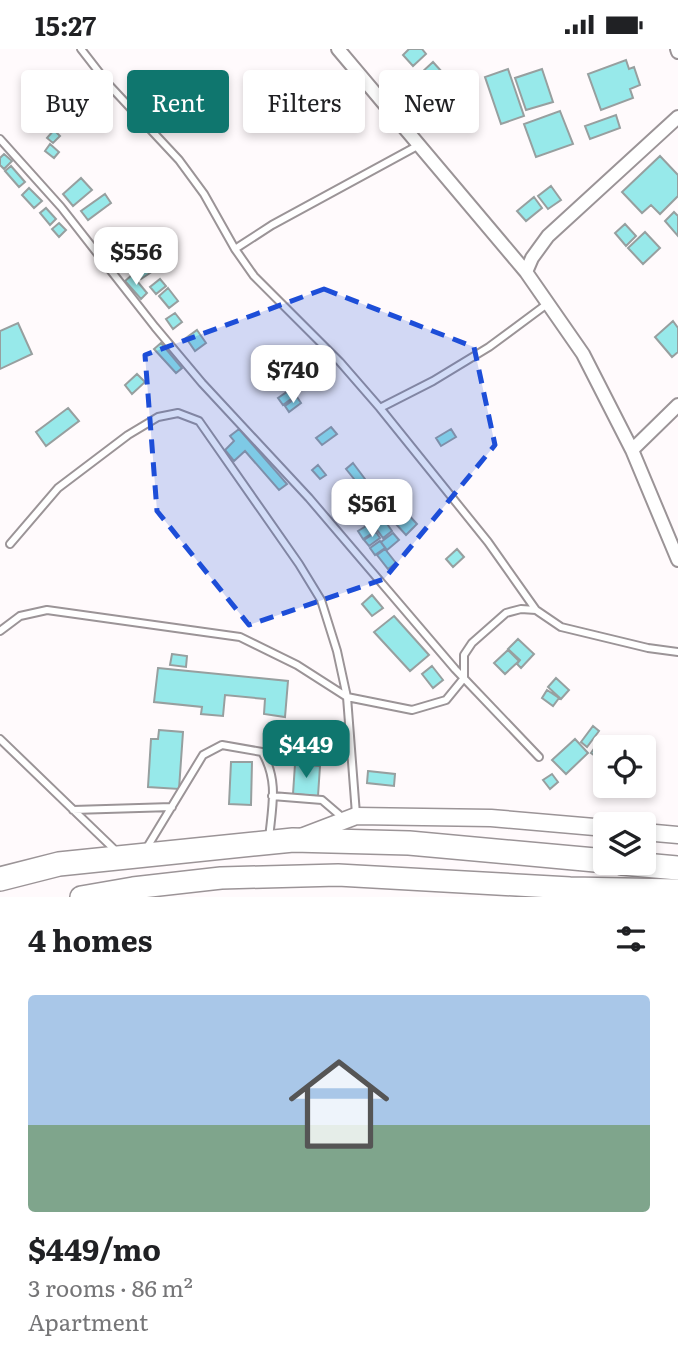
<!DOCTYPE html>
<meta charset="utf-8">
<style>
:root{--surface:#fff;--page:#f2f2f2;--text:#202124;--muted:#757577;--line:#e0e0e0;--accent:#0f766e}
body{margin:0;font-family:Literata,serif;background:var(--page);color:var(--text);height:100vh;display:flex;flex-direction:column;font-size:26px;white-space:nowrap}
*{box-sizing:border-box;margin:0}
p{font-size:23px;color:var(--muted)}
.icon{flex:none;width:38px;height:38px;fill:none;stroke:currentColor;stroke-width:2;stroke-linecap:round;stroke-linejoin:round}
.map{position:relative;height:848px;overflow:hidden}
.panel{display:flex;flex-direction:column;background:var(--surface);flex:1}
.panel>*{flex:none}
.banner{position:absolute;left:21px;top:21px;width:637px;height:63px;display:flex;gap:14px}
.controls{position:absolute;left:593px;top:686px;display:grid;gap:14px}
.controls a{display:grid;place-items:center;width:63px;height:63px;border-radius:7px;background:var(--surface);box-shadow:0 4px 10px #0003;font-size:35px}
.price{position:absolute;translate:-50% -60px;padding:0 16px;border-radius:14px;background:#fff;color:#222;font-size:23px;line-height:46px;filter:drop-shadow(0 2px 4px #0008)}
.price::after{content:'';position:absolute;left:50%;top:42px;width:21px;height:16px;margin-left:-10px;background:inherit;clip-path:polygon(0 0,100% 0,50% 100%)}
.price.active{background:var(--accent);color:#fff}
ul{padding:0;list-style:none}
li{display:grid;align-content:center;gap:14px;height:371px;padding:0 28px}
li+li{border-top:2px solid var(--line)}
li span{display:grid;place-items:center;height:217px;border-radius:7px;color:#555}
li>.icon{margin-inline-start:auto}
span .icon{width:126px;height:126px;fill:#fffc;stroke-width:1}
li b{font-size:30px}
h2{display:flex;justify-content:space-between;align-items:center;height:84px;padding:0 28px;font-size:30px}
.tag{padding:0 24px;border-radius:7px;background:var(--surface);box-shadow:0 4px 10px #0003;font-size:24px;line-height:63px}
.tag.active{background:var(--accent);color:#fff}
.status{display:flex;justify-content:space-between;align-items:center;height:49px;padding:0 35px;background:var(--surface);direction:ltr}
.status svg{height:19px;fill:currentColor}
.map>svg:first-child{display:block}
.building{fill:#97e9ea;stroke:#979f9f;stroke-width:2}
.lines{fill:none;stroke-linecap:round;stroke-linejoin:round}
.service-casing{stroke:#9b9497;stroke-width:10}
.minor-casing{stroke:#9b9497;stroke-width:16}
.tertiary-casing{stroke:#9b9497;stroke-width:19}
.trunk-casing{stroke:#9b9497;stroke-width:24}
.motorway-casing{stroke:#9b9497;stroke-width:26}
.service{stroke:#fff;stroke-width:6}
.minor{stroke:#fff;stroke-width:12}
.tertiary{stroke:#fff;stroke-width:16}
.trunk{stroke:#fff;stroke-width:21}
.motorway{stroke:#fff;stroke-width:23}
.marked{fill:#1d4ed8;fill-opacity:0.2;stroke:#1d4ed8;stroke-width:5;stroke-dasharray:14 9;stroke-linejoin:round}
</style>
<div class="status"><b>15:27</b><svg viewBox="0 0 49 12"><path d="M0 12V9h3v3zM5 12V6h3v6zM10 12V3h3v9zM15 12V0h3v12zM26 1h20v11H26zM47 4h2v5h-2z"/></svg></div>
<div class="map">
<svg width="678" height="848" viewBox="0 0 678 848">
<rect width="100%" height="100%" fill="#fffafc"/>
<path class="building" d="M409,0H422L426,5L413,17L403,6Z
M626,11L629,20L634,18L640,36L630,40L633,49L601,61L588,25Z
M433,13L442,23L430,34L421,24Z
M508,20L524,67L501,75L485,28Z
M542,20L553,53L526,61L515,29Z
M55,51L68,66L61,72L55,66L40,79L33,71Z
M560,62L573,95L536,108L524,75Z
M616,66L620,79L590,90L585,77Z
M54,81L60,87L53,94L47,89Z
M50,95L59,103L54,109L45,102Z
M4,105L12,112L4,120L0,116V109Z
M660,107L678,126V147L660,165L651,156L642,164L622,143Z
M11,117L25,133L19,138L5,122Z
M81,129L92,141L73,157L63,145Z
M551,137L561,151L548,160L538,147Z
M29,139L42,152L34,159L22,146Z
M105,145L111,154L88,171L81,162Z
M534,148L542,159L526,172L517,162Z
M46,159L56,170L50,176L40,164Z
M674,163L678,167V187L665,172Z
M59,174L66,181L59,188L52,180Z
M625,175L636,187L626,197L615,184Z
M645,183L660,199L643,215L628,199Z
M137,200L144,209L141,212L144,216L147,214L153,222L141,230L125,209Z
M132,226L147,244L141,250L125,232Z
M160,230L166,237L156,245L150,238Z
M168,239L178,252L169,259L159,247Z
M175,264L182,273L173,280L166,270Z
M673,272L678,279V303L672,308L655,288Z
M18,274L32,305L0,320V282Z
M197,281L206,294L195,302L186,289Z
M161,294L182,319L176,324L154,300Z
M137,325L145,333L132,345L125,336Z
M291,340L295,347L283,356L278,349Z
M297,348L301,354L289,363L285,357Z
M68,359L79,372L46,397L36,383Z
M331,378L337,385L322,396L316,389Z
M239,380L287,435L279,441L245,402L234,412L225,401L234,392L230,387Z
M451,380L456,388L441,397L436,389Z
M353,414L365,430L358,435L346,420Z
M318,416L326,426L320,430L312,421Z
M406,463L417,475L406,486L395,474Z
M385,472L392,482L383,489L375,478Z
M371,474L376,482L363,490L358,482Z
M376,483L380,489L369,497L364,491Z
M393,484L399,491L387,501L381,493Z
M380,492L385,499L375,506L370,499Z
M385,500L396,514L388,520L377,506Z
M457,500L464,508L453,518L446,510Z
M372,546L383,559L372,567L362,555Z
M394,567L429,606L410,622L374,583Z
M518,590L534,605L521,619L517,615L520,611L508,600Z
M508,601L519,612L505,625L494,614Z
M172,605L187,607L186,618L170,616Z
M432,617L443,631L433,639L422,625Z
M158,619L288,632L285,668L264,665L265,650L225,646L223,667L201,665L202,658L154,653Z
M556,629L569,641L561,650L548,638Z
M547,641L559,649L553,657L542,649Z
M301,673L308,674L307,691L299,690Z
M593,677L599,682L587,698L581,693Z
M159,681L183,683L179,740L148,738L151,690H158Z
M602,688L613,696L611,698H606V706L602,712L591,704Z
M575,690L588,704L566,725L552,711Z
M231,713H252L251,756L229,755Z
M295,715L320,717L318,747L293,745Z
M368,722L395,725L394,737L367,734Z
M552,725L558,733L550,740L543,731Z"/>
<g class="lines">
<g class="service-casing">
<path id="service" d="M81,0L109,36L179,111L204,145L235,200L254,227L340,313L380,359L488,493L536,561L561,578L648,599L678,603
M0,90L61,158L155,278L202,334L309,449L455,620L539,708
M235,200L272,176L419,96
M380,359L433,332L489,298L547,255
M10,495L58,439L128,386L158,368L178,364L199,372L299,515L321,551L337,602L347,648L356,765
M0,582L20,567L47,561L240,588L297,616L347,648L412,661L446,651L464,629V606L472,594L506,564L521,560L536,561
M0,690L117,803
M272,747L322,751L343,769
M73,761L172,758
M146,800L203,706L222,696L262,703C279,732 272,757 269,790"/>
</g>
<g class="minor-casing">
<path id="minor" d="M338,0L526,223L583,305L632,401L678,511
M677,0L678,3
M526,223L532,209L548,187L678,68
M632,401L678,356"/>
</g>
<g class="tertiary-casing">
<path id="tertiary" d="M644,783L678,786
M301,788L356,767L491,769L606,779"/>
</g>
<g class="trunk-casing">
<path id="trunk" d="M81,848L133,839L221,829L338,826L570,839L678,841"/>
</g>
<g class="motorway-casing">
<path id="motorway" d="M622,814L678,819
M0,830L59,815L293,791L409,794L606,812"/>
</g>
<use href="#service" class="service"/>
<use href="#minor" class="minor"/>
<use href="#tertiary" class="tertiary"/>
<use href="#trunk" class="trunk"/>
<use href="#motorway" class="motorway"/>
</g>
<path class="marked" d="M324,240L474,298L495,396L384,530L249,576L157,462L145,306Z"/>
</svg>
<div class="controls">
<a><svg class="icon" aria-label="locate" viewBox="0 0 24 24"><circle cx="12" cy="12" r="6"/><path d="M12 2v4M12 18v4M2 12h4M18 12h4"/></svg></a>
<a><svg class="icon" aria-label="layers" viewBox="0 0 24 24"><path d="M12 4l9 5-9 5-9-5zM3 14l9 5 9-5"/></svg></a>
</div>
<b class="price" style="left:136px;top:238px">$556</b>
<b class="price" style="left:293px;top:356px">$740</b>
<b class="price" style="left:372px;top:490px">$561</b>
<b class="price active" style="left:306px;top:731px">$449</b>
<div class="banner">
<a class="tag">Buy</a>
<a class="tag active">Rent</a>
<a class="tag">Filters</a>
<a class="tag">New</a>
</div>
</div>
<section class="panel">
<h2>4 homes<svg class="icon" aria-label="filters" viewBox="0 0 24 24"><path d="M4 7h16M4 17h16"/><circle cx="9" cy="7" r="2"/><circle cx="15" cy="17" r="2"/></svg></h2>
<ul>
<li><span style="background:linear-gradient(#a9c7e8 60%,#7fa58c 0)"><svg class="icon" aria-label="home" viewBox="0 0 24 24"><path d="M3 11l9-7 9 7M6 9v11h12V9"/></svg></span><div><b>$449/mo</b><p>3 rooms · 86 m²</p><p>Apartment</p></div></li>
</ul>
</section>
